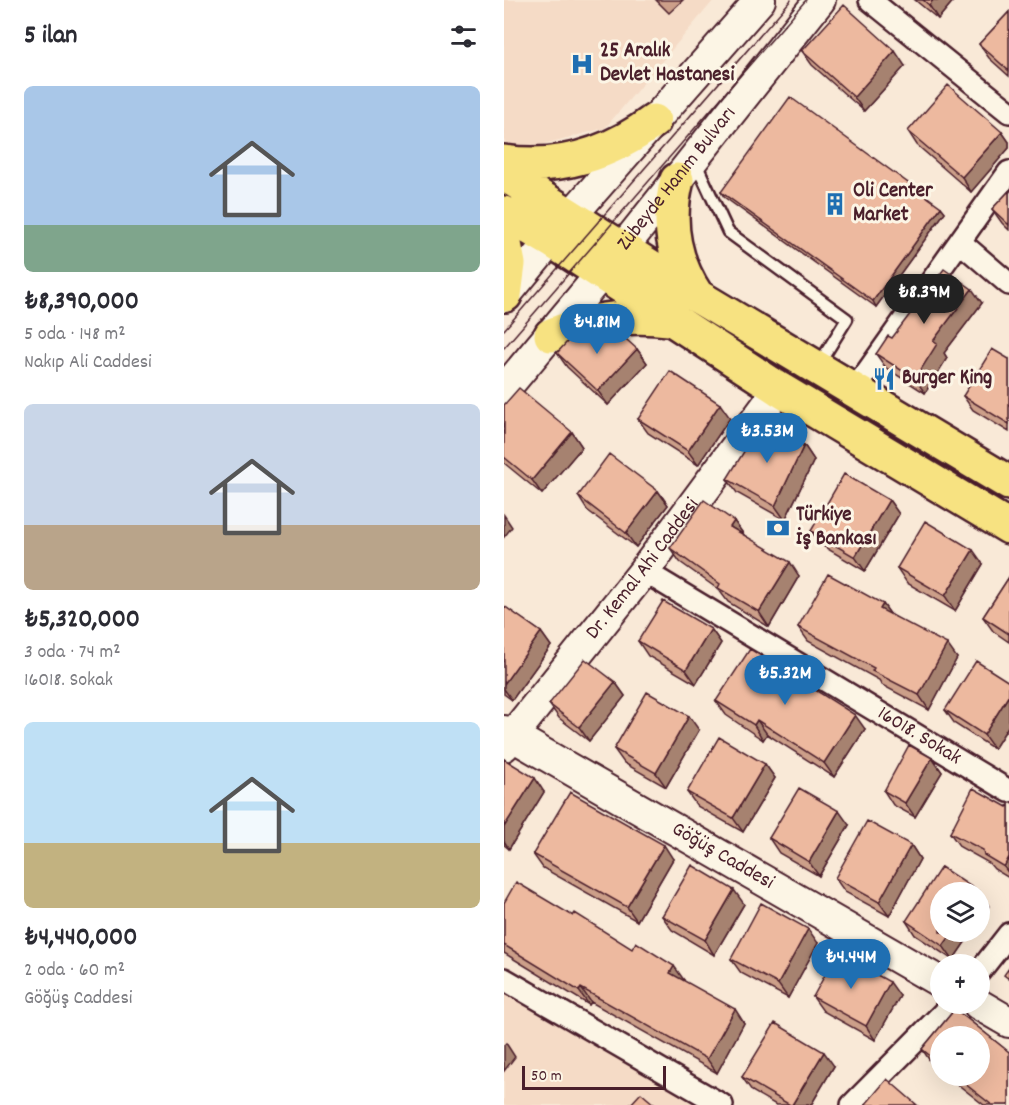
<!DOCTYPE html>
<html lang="tr">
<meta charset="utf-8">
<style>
:root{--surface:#fff;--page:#f7f7f7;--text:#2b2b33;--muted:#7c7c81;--accent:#1f6fb2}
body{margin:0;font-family:Dekko,sans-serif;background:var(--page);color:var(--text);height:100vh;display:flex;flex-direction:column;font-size:22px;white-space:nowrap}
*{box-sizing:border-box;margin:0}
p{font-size:20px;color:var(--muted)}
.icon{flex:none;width:33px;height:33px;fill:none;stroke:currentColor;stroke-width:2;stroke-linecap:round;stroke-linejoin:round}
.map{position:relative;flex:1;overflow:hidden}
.panel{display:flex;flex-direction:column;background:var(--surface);width:504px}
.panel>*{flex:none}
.buttons{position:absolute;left:426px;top:882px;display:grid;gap:12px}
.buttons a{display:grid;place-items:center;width:60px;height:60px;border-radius:50%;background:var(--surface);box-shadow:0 6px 24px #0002;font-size:30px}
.scale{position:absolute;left:18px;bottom:15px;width:144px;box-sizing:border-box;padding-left:6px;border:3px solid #4a1f2b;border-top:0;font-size:16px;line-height:21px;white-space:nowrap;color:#4a1f2b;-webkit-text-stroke:4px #fcf5e5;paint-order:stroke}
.price{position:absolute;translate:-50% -51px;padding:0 14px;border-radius:21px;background:var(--accent);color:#fff;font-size:20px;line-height:39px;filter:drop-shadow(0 2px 3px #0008)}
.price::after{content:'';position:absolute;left:50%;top:36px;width:18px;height:14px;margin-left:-9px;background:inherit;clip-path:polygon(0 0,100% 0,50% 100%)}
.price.selected{background:#222;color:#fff}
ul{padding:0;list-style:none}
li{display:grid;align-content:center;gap:12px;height:318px;padding:0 24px}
li span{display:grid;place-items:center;height:186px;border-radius:9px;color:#555}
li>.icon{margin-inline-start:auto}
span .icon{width:108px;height:108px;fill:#fffc;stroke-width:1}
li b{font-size:26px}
h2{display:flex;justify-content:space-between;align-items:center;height:72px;padding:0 24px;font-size:26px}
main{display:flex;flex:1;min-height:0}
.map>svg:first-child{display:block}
.built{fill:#f5dbc6}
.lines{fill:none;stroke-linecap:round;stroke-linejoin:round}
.lane-casing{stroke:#4a1f2b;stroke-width:15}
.street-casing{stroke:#4a1f2b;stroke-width:26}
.secondary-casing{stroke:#4a1f2b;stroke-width:34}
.primary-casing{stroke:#4a1f2b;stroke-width:38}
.lane{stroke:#fcf5e5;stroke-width:10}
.street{stroke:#fcf5e5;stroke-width:21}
.secondary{stroke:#fcf5e5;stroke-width:30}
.primary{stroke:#f7e281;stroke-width:33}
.tram{stroke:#4a1f2b;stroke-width:1.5}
.wall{fill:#cc9f89;stroke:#4a1f2b;stroke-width:1.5}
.shaded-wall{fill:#a6826f;stroke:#4a1f2b;stroke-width:1.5}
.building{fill:#edb99f;stroke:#4a1f2b;stroke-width:1.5}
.labels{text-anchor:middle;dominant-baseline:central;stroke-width:6;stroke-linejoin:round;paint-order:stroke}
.poi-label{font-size:21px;font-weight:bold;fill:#4a1f2b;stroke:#fcf5e5;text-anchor:start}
.street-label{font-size:21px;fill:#4a1f2b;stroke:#fcf5e5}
</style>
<main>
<section class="panel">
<h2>5 ilan<svg class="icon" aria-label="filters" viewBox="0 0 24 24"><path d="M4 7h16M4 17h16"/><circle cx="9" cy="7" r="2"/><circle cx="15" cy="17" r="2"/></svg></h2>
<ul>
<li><span style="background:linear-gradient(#a9c7e8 75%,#7fa58c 0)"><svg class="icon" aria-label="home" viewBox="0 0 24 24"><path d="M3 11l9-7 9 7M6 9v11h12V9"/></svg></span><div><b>₺8,390,000</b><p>5 oda · 148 m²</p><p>Nakıp Ali Caddesi</p></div></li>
<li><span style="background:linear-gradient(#c9d6e8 65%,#b9a48a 0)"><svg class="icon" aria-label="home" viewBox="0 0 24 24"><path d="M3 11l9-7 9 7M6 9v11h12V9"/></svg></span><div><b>₺5,320,000</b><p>3 oda · 74 m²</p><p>16018. Sokak</p></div></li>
<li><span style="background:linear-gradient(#bfe0f5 65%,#c2b280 0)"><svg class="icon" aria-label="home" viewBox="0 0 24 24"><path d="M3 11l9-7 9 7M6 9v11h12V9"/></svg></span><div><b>₺4,440,000</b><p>2 oda · 60 m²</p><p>Göğüş Caddesi</p></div></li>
</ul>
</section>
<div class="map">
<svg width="505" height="1105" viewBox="0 0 505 1105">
<rect width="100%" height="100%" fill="#f9e9d7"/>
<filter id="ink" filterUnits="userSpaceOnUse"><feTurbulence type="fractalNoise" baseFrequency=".0167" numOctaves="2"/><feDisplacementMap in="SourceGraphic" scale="12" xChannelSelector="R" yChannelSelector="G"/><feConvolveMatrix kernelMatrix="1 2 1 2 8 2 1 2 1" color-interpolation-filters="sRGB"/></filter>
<g filter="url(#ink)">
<path class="built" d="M0,0H210L101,128L13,151L0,141Z
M0,991L75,1035L191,1105H0Z"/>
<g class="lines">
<g class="lane-casing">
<path id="lane" d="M191,161L224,232L343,319L315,364"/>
</g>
<g class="street-casing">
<g id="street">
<path d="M366,0L505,112"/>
<path d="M456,242L505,284"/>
<path d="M351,389L505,172"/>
<path id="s1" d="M140,571L505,791"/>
<path d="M476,971L505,934"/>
<path d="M0,979L218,1105"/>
<path d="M348,1105L448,1004"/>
</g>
</g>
<g class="secondary-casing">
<g id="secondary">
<path d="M0,297L66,217L256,0"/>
<path id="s2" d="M0,390L118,249L316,0"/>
<path id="s3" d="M0,731L436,982"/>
<path id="s4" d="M0,746L140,571L275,389"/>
<path d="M474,1004L505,1022"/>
</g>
</g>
<g class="primary-casing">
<path id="primary" d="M0,162C55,170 106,154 150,121
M0,174L193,296L505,483
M173,180C162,222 169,260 193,296
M0,213L48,241L275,389L505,527
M0,239L5,264L1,295
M47,335C86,319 123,314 165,319"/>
</g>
<use href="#lane" class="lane"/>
<use href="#street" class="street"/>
<use href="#secondary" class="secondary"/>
<use href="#primary" class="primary"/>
<path class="tram" d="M0,330L287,0
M0,348L302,0"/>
</g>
<path class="wall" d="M152,0H179L165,13Z
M411,0H450L434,19Z
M505,12V76L485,58L475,44Z
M298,51L401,66L360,111L308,65Z
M404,131L498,132L505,142V148L467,192L413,145Z
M505,191V230L498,223L488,209Z
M217,192L437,207L441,212L372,307L220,197Z
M478,303L440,353L443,358L421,393L382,368L372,354L388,338Z
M133,349L143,363L104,405L63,367L53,353Z
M505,359V432L469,410L459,396Z
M0,405L68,432L78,447L38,494L0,463Z
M226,418L194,465L144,433L134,419Z
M300,445L310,460L281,520L233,493L223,479Z
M154,491L164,505L132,547L83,510L74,496Z
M385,500L395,514L361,571L317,545L307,531Z
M230,521L240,535L295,576L265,627L224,602L215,590L176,562L166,548Z
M479,564L451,611L403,583L393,568Z
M505,577V642L489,631L479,617Z
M379,604L386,614L453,658L425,710L378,685L375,680L304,641L294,627Z
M0,606L37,632L47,646L8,700L0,694Z
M207,629L217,643L192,684L144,656L134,641Z
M111,682L121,696L85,741L55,718L45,704Z
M505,682V725L490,749L451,724L441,710Z
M212,701L361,729L330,777L263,734L259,740L222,715Z
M195,730L162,787L120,763L110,749Z
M428,758L438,772L411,817L389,805L380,791Z
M0,759L40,792L5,849L0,845Z
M261,764L271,778L239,832L193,806L183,792Z
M505,805V878L490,869L485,863L456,847L446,833Z
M345,825L315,876L275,853L265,838Z
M407,845L416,859L385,916L341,892L331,878Z
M29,854L169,859L133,921L39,868Z
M0,903L69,916L180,980L179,981L240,1023L213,1073L87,1002L85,1005L0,953Z
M240,904L210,955L168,930L158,916Z
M402,921L436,932H468L449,960L411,935Z
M314,943L284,998L237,973L227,959Z
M396,996L371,1040L319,1011L309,997Z
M451,1009L505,1052V1105H480L443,1076H476V1036H436V1070L428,1064L418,1049Z
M330,1066L307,1105H272L248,1091L238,1077Z"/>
<path class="shaded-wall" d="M429,0H450L434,19L425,5Z
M391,51L401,66L360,111L350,97Z
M498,132L505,142V148L467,192L458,177Z
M437,207L441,212L372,307L369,301Z
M468,289L478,303L440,353L443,358L421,393L411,379L429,341Z
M133,349L143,363L104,405L94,391Z
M216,404L226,418L194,465L184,451Z
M68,432L78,447L38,494L28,480Z
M300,445L310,460L281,520L271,506Z
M154,491L164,505L132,547L122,533Z
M385,500L395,514L361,571L351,557Z
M0,515L8,527L0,537Z
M230,521L240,535L226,527Z
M469,550L479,564L451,611L441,596Z
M286,562L295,576L265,627L255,612Z
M379,604L389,618L376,609Z
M207,629L217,643L192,684L182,670Z
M37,632L47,646L8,700L0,689V684Z
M443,644L453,658L425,710L415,695Z
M111,682L121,696L85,741L75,727Z
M505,695V725L490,749L480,735Z
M351,715L361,729L330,777L320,763Z
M185,716L195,730L162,787L152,773Z
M253,720L263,734L259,740L250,725Z
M428,758L438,772L411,817L401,803Z
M261,764L271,778L239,832L229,818Z
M31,778L40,792L5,849L0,841V827Z
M335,811L345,825L315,876L305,862Z
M160,845L169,859L133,921L123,907Z
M407,845L416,859L385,916L375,902Z
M505,857V874L500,867Z
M230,890L240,904L210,955L201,940Z
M476,893L485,906L476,921Z
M304,929L314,943L284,998L274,984Z
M449,932H468L449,960L439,946Z
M170,966L180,980L175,987L166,973Z
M386,982L396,996L371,1040L362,1026Z
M77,988L87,1002L85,1005L75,991Z
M231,1009L240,1023L213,1073L203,1059Z
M2,1043L11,1057L0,1071V1045Z
M320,1052L330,1066L307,1105H288Z"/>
<path class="building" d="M419,0H429L425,5Z
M340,5L391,51L350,97L298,51Z
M505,12V71L475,44Z
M444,85L498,132L458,177L404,131Z
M286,97L437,207L369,301L217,192Z
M505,191V225L488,209Z
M440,269L468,289L429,341L433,344L411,379L372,354L384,336L388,338Z
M73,331L114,332L133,349L94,391L53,353Z
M488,349L505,359V424L459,396Z
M166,371L216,404L184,451L134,419Z
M15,388L68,432L28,480L0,457V405Z
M257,424L300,445L271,506L223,479Z
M105,454L154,491L122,533L74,496Z
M340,474L385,500L351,557L307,531Z
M200,500L230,521L226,527L286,562L255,612L214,588L216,584L166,548Z
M421,521L469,550L441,596L393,568Z
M324,574L379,604L376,609L443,644L415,695L368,671L370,668L294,627Z
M505,577V634L479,617Z
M159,601L207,629L182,670L134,641Z
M0,606L37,632L0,684Z
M246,649L351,715L320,763L253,720L250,725L212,701Z
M81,659L111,682L75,727L45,704Z
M472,661L505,682V695L480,735L441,710Z
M143,692L185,716L152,773L110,749Z
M215,737L261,764L229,818L183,792Z
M405,745L428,758L401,803L380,791Z
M0,759L31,778L0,827Z
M295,788L335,811L305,862L265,838Z
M469,788L503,807L505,805V857L500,867L480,855L479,850L446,833Z
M66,792L160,845L123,907L29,854Z
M363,821L407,845L375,902L331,878Z
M188,865L230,890L201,940L158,916Z
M437,867L475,892H436V932H449L439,946L402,921Z
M12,882L69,916L71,913L128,949L132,942L170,966L166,973L231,1009L203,1059L77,988L75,991L0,945V903Z
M257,903L304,929L274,984L227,959Z
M333,953L386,982L362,1026L309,997Z
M505,968V979L500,975Z
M451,1009L505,1052V1105H488L451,1076H476V1036H436V1064L418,1049Z
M271,1023L320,1052L288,1105H286L238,1077Z
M383,1079L413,1105H361Z
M137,1093L151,1105H126Z"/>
</g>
<defs>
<g id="hospital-bare" transform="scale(1.8)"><path d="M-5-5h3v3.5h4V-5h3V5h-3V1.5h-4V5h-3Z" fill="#1f6fb2" stroke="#fcf5e5" stroke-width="2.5" paint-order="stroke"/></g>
<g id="building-bare" transform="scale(1.8)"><path d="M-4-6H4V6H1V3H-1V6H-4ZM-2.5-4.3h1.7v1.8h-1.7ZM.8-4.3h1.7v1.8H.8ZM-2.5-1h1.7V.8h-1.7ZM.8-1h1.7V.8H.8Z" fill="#1f6fb2" stroke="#fcf5e5" stroke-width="2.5" paint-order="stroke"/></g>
<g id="restaurant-bare" transform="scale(1.8)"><path d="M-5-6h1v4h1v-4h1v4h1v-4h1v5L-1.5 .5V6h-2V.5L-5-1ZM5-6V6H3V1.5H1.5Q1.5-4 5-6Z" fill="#1f6fb2" stroke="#fcf5e5" stroke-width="2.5" paint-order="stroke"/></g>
<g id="bank-bare" transform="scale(1.8)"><path d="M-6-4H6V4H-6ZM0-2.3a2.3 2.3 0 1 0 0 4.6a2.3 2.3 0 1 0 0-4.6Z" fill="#1f6fb2" stroke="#fcf5e5" stroke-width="2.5" paint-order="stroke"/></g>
</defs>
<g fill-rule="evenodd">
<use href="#hospital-bare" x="78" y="64"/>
<use href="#building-bare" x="331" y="204"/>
<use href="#restaurant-bare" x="380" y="379"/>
<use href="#bank-bare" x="274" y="528"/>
</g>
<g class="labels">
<g class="poi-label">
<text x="96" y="52">25 Aralık<tspan x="96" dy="24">Devlet Hastanesi</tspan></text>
<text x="349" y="192">Oli Center<tspan x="349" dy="24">Market</tspan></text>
<text x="398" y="379">Burger King</text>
<text x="292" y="516">Türkiye<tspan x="292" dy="24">İş Bankası</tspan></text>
</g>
<g class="street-label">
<text stroke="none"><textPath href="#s2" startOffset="273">Zübeyde Hanım Bulvarı</textPath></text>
<text stroke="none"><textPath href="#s4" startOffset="225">Dr. Kemal Ahi Caddesi</textPath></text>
<text stroke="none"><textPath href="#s1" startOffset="321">16018. Sokak</textPath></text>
<text stroke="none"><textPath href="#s3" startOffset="252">Göğüş Caddesi</textPath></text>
</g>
</g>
</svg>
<div class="buttons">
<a><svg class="icon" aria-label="layers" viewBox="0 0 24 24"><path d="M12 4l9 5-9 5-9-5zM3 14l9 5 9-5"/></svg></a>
<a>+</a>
<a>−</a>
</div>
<div class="scale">50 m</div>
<b class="price selected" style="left:420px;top:325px">₺8.39M</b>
<b class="price" style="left:93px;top:355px">₺4.81M</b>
<b class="price" style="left:263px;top:464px">₺3.53M</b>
<b class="price" style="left:281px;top:706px">₺5.32M</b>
<b class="price" style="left:347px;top:990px">₺4.44M</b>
</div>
</main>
